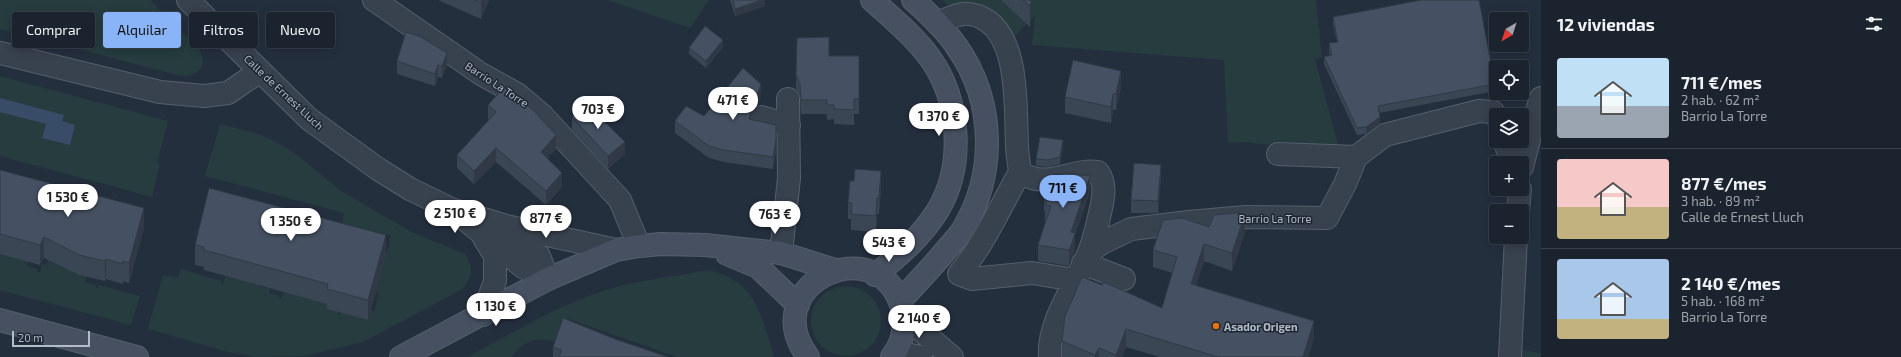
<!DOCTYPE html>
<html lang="es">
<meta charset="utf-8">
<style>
:root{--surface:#1b232e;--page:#242b36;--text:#f1f3f6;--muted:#a0a4aa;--line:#39404a;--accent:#8ab4f8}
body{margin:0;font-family:"Exo 2",sans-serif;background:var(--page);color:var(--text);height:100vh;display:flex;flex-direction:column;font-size:15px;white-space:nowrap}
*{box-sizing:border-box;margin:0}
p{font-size:13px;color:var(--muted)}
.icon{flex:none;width:22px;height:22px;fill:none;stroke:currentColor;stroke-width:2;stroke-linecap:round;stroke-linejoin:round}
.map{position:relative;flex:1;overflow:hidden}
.panel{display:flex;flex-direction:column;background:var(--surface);width:360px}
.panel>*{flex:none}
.guide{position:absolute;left:12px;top:12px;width:380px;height:36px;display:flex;gap:8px}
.needle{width:26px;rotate:219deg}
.tools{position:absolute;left:1489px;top:12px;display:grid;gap:8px}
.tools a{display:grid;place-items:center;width:40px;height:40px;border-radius:4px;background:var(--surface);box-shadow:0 2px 10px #0003,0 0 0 1px var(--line);font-size:20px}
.scale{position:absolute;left:12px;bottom:10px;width:78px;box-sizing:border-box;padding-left:4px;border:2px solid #b4bcc9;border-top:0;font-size:11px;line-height:14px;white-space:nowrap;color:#b4bcc9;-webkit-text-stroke:3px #1d2633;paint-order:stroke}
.price{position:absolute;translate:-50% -34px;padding:0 9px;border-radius:14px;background:#fff;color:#222;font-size:13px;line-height:26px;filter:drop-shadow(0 1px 2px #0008)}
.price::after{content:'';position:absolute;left:50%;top:24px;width:12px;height:9px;margin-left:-6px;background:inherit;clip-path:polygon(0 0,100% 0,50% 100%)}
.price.on{background:var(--accent);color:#111}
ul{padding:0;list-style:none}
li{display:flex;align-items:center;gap:12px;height:100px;padding:0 16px}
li+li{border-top:1px solid var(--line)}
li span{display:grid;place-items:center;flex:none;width:112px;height:80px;border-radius:4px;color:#555}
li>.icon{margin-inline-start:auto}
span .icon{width:48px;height:48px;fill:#fffc;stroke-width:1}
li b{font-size:17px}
h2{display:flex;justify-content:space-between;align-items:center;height:48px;padding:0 16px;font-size:17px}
.chip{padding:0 14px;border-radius:4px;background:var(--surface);box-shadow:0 2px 10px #0003,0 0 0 1px var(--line);font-size:14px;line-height:36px}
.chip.on{background:var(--accent);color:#111}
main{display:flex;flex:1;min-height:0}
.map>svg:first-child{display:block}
.green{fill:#263c3f}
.water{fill:#394c67}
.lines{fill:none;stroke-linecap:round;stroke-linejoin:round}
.street-casing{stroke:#565f6c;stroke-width:24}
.secondary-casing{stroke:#565f6c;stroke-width:24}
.street{stroke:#38414e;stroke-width:22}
.secondary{stroke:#465061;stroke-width:22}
.wall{fill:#3b4654}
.shaded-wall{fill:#303945}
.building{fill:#455162;stroke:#303945}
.food-dot{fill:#e8710a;stroke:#1d2633;stroke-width:1.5}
.labels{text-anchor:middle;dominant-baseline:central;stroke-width:3;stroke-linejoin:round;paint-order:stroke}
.street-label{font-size:11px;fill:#b4bcc9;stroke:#1d2633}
.poi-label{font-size:11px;font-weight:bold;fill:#b4bcc9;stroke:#1d2633;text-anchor:start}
</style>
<main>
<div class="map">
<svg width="1541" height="357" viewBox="0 0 1541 357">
<rect width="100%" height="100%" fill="#242f3e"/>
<path class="green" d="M0,0H150L200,50C207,68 200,74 182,76L0,29Z
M608,0H709L690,28Z
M942,0H1001L1031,13L1032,0H1316L1322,57L1315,59L1340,152L1244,142L1228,143L1224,60L1032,45L1035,16L1011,40C995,22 978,0 950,7Z
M0,76L168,121L157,163L160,164L152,197L0,156Z
M220,124L259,134L280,144L300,157L341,191L412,232L465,254C475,268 472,279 461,290L363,342L304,356L255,357L228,352L148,329L163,275L178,278L181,269L222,281L221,283L223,284L226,275L258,280L257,285L266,288L268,282L271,283L269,293L280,296L279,299H281L284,291L325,303L326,298L338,312V315H340L342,307L350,315L368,320L371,310L374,311L379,294L376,293L391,236L342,223L344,213L205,176Z
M0,251L30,256L27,266L38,269L37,272H40L42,264L46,265L48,259L50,260V262L58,264V266L65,268L66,266L75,269L74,274L83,276L85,271L88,272L85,282L96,285V288H98L99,285L140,296L131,325L0,290Z
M708,270C742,278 755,295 765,327C768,337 772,347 774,357H677L568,319L559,343C539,336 524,339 512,357H467C511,334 556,306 603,291C637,280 673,277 708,270Z
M811 321a35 35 0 1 1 70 0a35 35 0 1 1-70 0Z
M1520,350L1541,353V357H1519Z"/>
<path class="water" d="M0,98L64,115L62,121L75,125L70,145L42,138L46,124L0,112Z"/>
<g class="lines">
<g class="street-casing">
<path id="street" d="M188,0L309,119L378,169L410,189L451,209L506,226L616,250
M374,0L481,74L517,94L543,116L620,200L639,246
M937,23C945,20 955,15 963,14C968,13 974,15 978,16C1021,32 1015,109 1017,145C1017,154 1019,163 1020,172C1047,191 1071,168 1098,172C1107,185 1103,199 1100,213C1097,226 1094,240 1089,252C1077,283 1047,322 1050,357
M0,53L160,92L204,96L228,93L260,71
M761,117L789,125
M1505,141L1511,163
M1278,154L1356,157
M1522,167L1534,120L1541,98
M1020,172C1000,207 985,243 959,274L972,279L1032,273L1075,280
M1518,211L1520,189
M462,217L523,267L548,279
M508,228L539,256L548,279
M1089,252L1102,243L1131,229L1189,222L1245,217L1327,218L1345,184L1356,157L1385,135L1479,111L1493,112L1496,116
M781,253L789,178L788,99
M1083,263L1124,279
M483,315L495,281V256L484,238
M904,316L952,357
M896,352L921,357
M1510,357L1516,237"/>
</g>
<g class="secondary-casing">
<path id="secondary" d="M872,0C892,18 914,36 930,58C960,100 965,165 938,210C922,236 899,256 875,275
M727,254L758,267L798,305
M900,301C916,284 932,267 947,249C952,243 958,237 962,231C997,174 995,101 957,47C945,29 929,14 913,0
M0,320L137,357
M401,357L548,279L616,250L639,246L661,244L705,245L781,253L835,270
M808,357C754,284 879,227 902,308C906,325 903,343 892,357"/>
</g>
<use href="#street" class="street"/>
<use href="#secondary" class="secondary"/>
</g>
<path class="wall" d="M438,0H489L481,19Z
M730,0H765V6L735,16Z
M1001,0H1032L1030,27Z
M1333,17L1495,84V91L1379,113L1380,124L1366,134L1357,135L1324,64V57L1330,55L1329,50V43L1337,42L1333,24Z
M797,38L829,56H859V114H854V125L834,124V119L827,120V114H801L800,98L796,90Z
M723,47L706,68L689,54V48Z
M397,61L447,65L442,78L438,77L435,86L397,74Z
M1121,87L1116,110H1113L1111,123L1065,113V97Z
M761,96L758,105L753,108L751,111V120L776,152L773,169L724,162L709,158L675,133V121L704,116Z
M488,105L556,149L547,158L562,187L546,205L496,162L474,184L457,168V155L489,120L488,119Z
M572,117L625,154L608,169L572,130Z
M1063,147L1060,164L1048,167L1036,166V159Z
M0,170L144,228L129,283L123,281V284L106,279L105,281L79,275L44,258L40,265L0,254Z
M1161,177L1158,213H1131V200Z
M881,188L879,214H877L876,232L851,230V219H848V203Z
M1090,192L1075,235V250L1069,266L1038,261V245L1045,222V211H1044V195Z
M1209,227L1245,232L1232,271L1204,261L1196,285L1314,338L1308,357H1160L1126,347L1122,357H1062V341L1162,308L1172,273L1153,267V250Z
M195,245L386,256L368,320L327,309V304L204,270V267L195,265Z
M615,339L668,357H553V347Z"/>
<path class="shaded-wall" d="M482,0H489L481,19V3Z
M762,0H765V6L735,16V9Z
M1031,0H1032L1030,27V6Z
M723,40V47L706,68V61Z
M447,53V65L442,78V66Z
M438,65V77L435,86V74Z
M1121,71V87L1116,110V94Z
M761,84V96L758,105L753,108L749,113L751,112V124L749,131V101Z
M1113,94V110L1111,123V107Z
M1380,117V124L1366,134V127Z
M556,135V149L541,165V152Z
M776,140V152L773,169V157Z
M1063,140V147L1060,164V157Z
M625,142V154L608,169V156Z
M496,148V162L474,184V171Z
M1161,165V177L1158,213V201Z
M881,171V188L879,214V198Z
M562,173V187L546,205V191Z
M1090,176V192L1075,235V250L1069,266V250L1071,232Z
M877,198V214L876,232V216Z
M144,208V228L129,283V263Z
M1245,214V232L1232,271V253Z
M386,235V256L368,320V300Z
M44,237V258L40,265V245Z
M1204,244V261L1191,301V284Z
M106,259V279L105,281V261Z
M1314,321V338L1308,357H1303Z
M1126,329V347L1122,357H1116V355Z
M1099,348V357H1095V355Z"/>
<path class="building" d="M474,0H482L481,3Z
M733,0H762L735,9Z
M1023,0H1031L1030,6Z
M1421,0H1479L1495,84L1378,106L1380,117L1366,127L1357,128L1324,57L1332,55L1329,43L1338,42L1333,17Z
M705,26L723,40L706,61L689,48Z
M406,32L421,37L447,53L442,66L438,65L435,74L397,61Z
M829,37V56H859V99H854V110L834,109V105H827V100H801L800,84L796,75L797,38Z
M1073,60L1121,71L1116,94H1113L1111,107L1065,97Z
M743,68L761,84L758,93L753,96L749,101V107L751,112L749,119L776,125V140L773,157L724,150L709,146L675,121L686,106L704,116Z
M504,87L534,111L556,135L541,152L562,173L546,191L496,148L474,171L457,155L496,112L488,105Z
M585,102L625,142L608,156L572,117Z
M1040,137L1063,140L1060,157L1048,160L1036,159Z
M1134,163L1161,165L1158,201L1131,200Z
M855,169L881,171L879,198H877L876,216L851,214L852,203H848L850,181H854Z
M0,170L144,208L129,263L123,261V264L106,259L105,261L79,255L44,237L40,245L0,234Z
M1066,173L1090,176L1071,232L1075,233L1073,240L1069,250L1038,245L1051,206L1045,205L1047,196L1044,195L1049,176Z
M209,188L386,235L368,300L327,289L328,284L204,250V247L195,245Z
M1237,213L1245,214L1232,253L1204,244L1191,284L1314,321L1303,357H1218L1126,329L1116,355L1099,348L1095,355L1062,341L1065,316L1082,277L1102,285L1103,282L1113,286L1162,308L1177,257L1153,250L1163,220L1182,218L1209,227L1214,215Z
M563,318L615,339L668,357H559L562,350L553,347Z"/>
<circle class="food-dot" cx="1216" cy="326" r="4"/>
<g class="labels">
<g class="street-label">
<text transform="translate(497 84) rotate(33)">Barrio La Torre</text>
<text transform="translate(284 92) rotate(43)">Calle de Ernest Lluch</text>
<text x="1275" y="218">Barrio La Torre</text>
</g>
<g class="poi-label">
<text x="1224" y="326">Asador Origen</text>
</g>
</g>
</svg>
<div class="tools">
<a><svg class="needle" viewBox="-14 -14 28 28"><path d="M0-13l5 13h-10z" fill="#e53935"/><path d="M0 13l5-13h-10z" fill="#a0a4aa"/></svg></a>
<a><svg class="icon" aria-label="locate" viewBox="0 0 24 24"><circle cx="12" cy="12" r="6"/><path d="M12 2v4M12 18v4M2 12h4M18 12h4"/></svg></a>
<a><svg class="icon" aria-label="layers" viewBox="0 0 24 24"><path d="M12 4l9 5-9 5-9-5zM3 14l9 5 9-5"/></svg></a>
<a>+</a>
<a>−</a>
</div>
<div class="scale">20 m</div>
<b class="price" style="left:733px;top:121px">471 €</b>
<b class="price" style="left:598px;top:130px">703 €</b>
<b class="price" style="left:939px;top:137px">1 370 €</b>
<b class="price on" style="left:1063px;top:209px">711 €</b>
<b class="price" style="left:68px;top:218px">1 530 €</b>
<b class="price" style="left:455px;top:234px">2 510 €</b>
<b class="price" style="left:775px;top:235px">763 €</b>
<b class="price" style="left:546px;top:239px">877 €</b>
<b class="price" style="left:291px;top:242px">1 350 €</b>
<b class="price" style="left:889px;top:263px">543 €</b>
<b class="price" style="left:496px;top:327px">1 130 €</b>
<b class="price" style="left:919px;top:339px">2 140 €</b>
<div class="guide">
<a class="chip">Comprar</a>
<a class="chip on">Alquilar</a>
<a class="chip">Filtros</a>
<a class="chip">Nuevo</a>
</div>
</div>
<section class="panel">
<h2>12 viviendas<svg class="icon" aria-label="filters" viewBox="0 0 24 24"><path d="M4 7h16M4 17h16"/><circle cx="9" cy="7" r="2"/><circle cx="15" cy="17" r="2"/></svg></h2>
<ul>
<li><span style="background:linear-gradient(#bfe0f5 60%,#9aa5b1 0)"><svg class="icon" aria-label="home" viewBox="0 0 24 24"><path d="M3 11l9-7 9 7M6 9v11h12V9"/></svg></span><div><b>711 €/mes</b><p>2 hab. · 62 m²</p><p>Barrio La Torre</p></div></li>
<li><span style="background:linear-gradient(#f6c9c9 60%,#c2b280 0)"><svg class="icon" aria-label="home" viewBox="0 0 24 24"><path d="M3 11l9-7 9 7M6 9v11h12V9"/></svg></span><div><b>877 €/mes</b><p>3 hab. · 89 m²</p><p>Calle de Ernest Lluch</p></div></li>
<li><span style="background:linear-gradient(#a9c7e8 75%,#c2b280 0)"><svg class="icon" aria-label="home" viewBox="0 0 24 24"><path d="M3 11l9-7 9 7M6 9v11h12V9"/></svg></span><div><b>2 140 €/mes</b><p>5 hab. · 168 m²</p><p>Barrio La Torre</p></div></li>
</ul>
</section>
</main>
